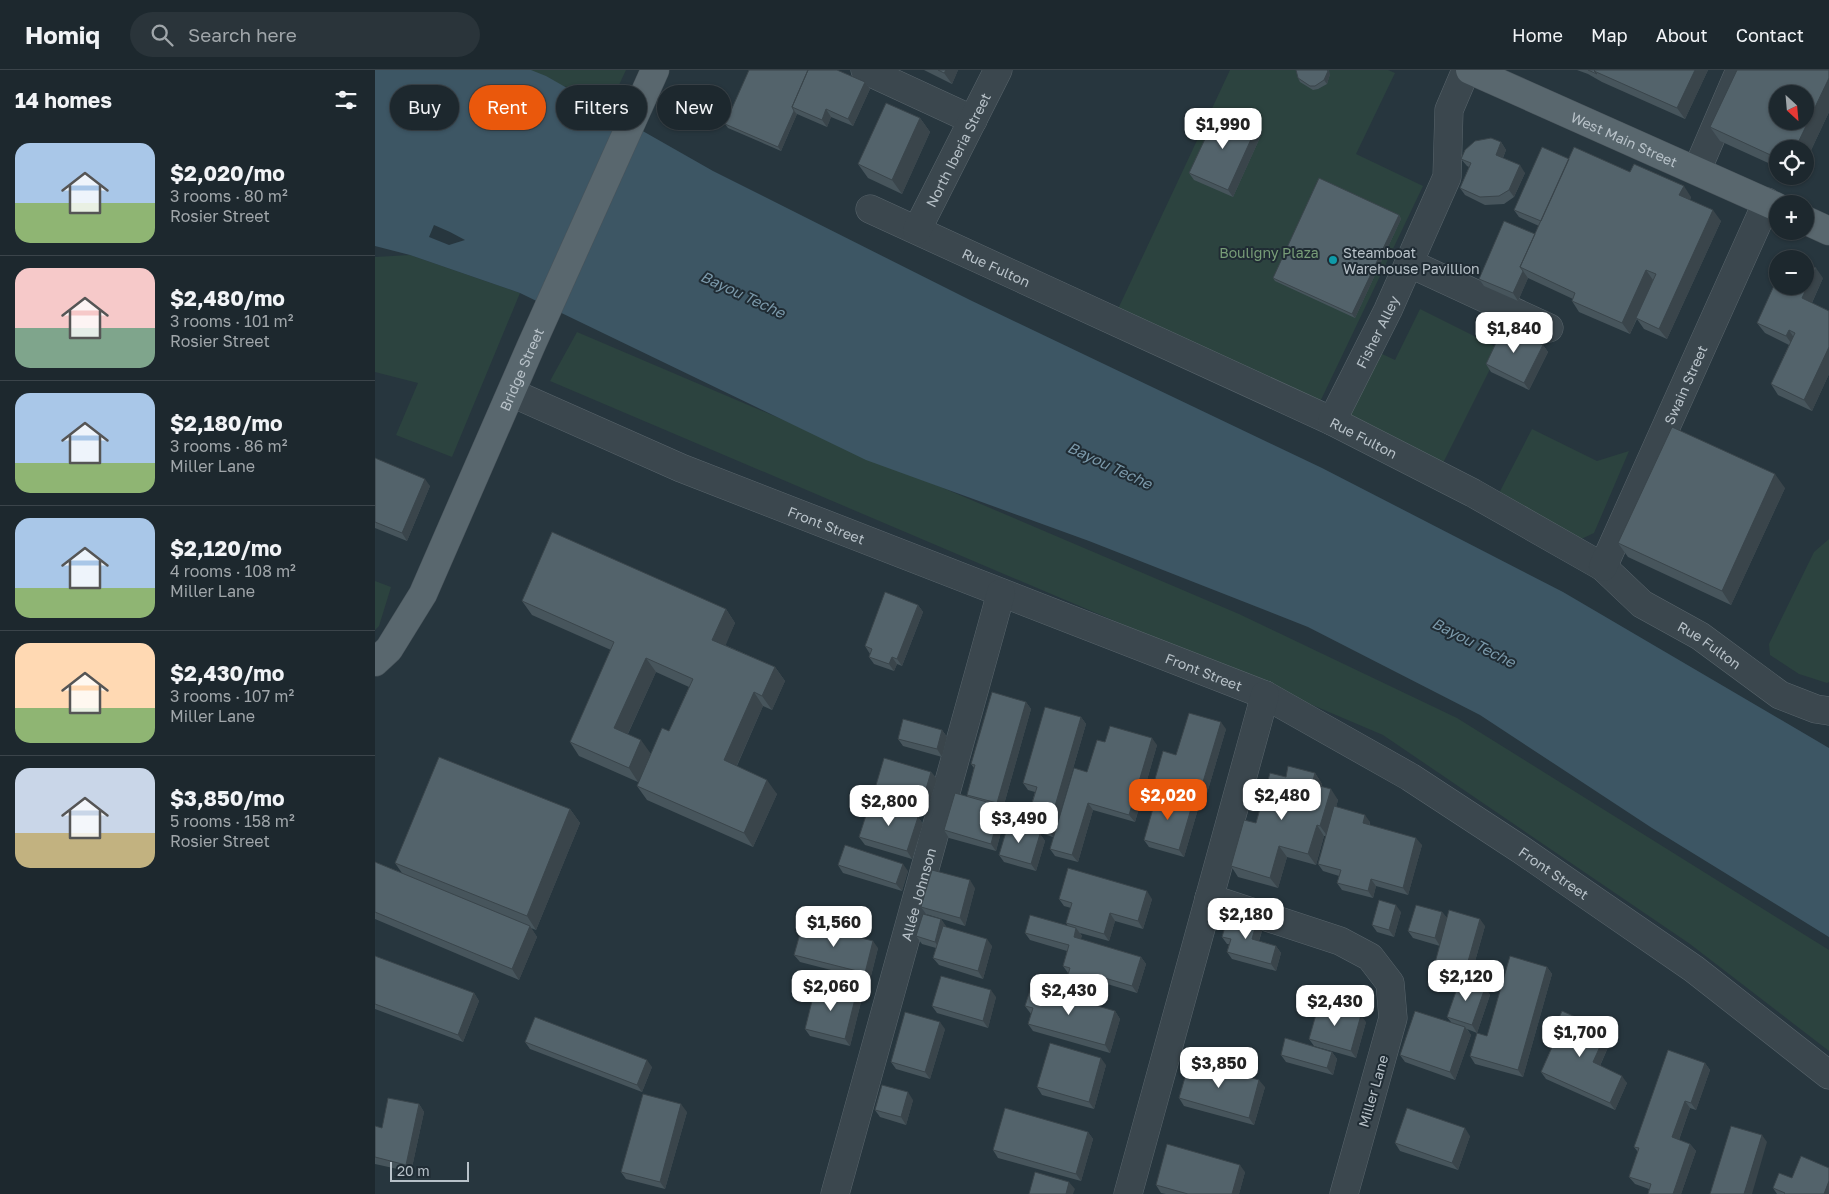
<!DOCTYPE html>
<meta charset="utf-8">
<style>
:root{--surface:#1d282e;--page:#2a343a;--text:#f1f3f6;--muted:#a0a6aa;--line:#3b444a;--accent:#ea580c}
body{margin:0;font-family:"Golos Text",sans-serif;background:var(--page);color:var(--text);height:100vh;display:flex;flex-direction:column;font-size:19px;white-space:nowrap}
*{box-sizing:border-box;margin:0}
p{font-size:16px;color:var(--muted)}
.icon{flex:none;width:28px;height:28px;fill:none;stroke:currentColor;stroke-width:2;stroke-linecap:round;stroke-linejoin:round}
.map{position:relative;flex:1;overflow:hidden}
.drawer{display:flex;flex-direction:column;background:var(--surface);width:375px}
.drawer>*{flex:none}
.banner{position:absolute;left:15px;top:15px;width:475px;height:45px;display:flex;gap:10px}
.needle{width:32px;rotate:154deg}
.controls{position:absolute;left:1394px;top:15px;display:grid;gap:10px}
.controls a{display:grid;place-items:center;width:45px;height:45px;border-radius:50%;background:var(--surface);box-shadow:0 1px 4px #0004,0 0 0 1px var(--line);font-size:25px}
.scale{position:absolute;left:15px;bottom:12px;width:79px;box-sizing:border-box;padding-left:5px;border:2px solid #b8c2c9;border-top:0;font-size:14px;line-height:18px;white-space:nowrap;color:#b8c2c9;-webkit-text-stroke:4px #202c34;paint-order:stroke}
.price{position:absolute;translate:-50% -42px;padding:0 11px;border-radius:10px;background:#fff;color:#222;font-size:16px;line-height:32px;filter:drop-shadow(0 1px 2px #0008)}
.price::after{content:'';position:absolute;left:50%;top:30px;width:15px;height:11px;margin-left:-8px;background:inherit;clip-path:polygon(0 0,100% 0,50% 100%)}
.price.current{background:var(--accent);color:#fff}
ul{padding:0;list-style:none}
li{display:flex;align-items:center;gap:15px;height:125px;padding:0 15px}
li+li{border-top:1px solid var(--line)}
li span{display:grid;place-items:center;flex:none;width:140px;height:100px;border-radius:15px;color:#555}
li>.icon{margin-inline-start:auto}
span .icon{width:60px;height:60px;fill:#fffc;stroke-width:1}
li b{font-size:21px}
h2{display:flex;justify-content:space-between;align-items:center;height:60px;padding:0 15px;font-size:21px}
.chip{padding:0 18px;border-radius:22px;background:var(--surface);box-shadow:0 1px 4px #0004,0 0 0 1px var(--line);font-size:18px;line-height:45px}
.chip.current{background:var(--accent);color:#fff}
header{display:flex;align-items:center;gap:30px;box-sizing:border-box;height:70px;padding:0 25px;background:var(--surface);border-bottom:1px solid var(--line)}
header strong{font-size:24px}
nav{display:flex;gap:28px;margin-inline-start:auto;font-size:18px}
.search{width:350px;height:45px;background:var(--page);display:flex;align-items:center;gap:12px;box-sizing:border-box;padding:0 18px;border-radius:28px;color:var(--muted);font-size:19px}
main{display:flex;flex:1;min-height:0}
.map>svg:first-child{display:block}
.green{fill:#2c433f}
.water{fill:#3d5664}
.pier{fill:#27363e}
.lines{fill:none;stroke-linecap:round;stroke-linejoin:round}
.minor-casing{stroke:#59656c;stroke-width:29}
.major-casing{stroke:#48535a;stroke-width:29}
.minor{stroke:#3b474e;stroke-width:28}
.major{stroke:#59676e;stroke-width:28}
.wall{fill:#47555c}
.shaded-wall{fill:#3a454b}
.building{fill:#53636b;stroke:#3a454b;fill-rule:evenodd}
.culture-dot{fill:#0f9aa8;stroke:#202c34;stroke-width:2}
.labels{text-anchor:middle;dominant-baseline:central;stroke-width:4;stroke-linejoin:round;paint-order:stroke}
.street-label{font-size:14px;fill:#b8c2c9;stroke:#202c34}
.park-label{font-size:14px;fill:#789d78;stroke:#202c34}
.poi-label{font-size:14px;fill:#b8c2c9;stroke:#202c34;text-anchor:start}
.water-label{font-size:15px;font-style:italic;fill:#7b99aa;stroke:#202c34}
</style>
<header>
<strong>Homiq</strong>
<div class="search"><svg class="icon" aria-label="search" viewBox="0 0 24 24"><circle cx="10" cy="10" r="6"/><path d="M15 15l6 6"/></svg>Search here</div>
<nav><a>Home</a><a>Map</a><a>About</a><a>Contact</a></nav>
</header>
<main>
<section class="drawer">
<h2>14 homes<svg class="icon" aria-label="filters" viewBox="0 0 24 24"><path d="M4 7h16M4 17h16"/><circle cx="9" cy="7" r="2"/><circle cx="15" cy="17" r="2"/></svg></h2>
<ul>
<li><span style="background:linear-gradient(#a9c7e8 60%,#8fb573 0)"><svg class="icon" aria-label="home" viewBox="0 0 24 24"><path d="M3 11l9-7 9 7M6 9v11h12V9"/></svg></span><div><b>$2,020/mo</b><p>3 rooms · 80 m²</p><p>Rosier Street</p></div></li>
<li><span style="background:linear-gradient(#f6c9c9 60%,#7fa58c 0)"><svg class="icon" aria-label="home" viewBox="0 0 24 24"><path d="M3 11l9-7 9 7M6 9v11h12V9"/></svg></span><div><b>$2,480/mo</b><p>3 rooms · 101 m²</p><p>Rosier Street</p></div></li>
<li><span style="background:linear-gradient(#a9c7e8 70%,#8fb573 0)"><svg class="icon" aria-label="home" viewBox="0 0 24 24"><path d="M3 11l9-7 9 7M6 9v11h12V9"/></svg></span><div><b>$2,180/mo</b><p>3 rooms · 86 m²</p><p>Miller Lane</p></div></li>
<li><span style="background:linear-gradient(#a9c7e8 70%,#8fb573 0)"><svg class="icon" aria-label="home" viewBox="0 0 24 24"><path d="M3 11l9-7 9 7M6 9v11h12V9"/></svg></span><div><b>$2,120/mo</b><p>4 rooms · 108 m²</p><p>Miller Lane</p></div></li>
<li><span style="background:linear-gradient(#ffd9b3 65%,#8fb573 0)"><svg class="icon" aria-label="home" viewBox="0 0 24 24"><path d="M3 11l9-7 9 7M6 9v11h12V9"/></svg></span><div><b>$2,430/mo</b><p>3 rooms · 107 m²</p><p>Miller Lane</p></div></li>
<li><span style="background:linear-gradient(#c9d6e8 65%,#c2b280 0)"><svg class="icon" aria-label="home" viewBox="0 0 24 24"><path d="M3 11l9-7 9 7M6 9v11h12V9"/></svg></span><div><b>$3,850/mo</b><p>5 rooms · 158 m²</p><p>Rosier Street</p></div></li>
</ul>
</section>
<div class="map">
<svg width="1454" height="1124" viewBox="0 0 1454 1124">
<rect width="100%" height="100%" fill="#27363e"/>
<path class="green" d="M141,0H251L236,32Z
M855,0H1013L1020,3L981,84L1048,116L944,334L743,239Z
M35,185L145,223L77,387L21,365L43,313L0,302V187Z
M1045,239L1125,279L1066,397L972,351L1005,283L1020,290Z
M202,262L864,544L1082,648L1454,880V981L1315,874L1008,665L175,311Z
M1157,359L1222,391L1254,381L1219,463L1204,470L1121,429Z
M1454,469V612L1452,613L1424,604L1395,585L1394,574L1439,482Z
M0,511L16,517L4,556L0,560Z"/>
<path class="water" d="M0,0H156L171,6L338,101L595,230L947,398L1188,522L1454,678V867L1277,758L1105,645L933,557L714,471L491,390L145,223L35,185L0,176Z"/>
<path class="pier" d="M59,155L75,162L90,170L74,175L54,167Z"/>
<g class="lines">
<g class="minor-casing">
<g id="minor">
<path d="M490,0L598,50"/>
<path d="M1322,100L1365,0"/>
<path id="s1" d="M495,139L957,351L1098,423L1228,497L1267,534L1325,566L1405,625L1441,639L1454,641"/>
<path id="s2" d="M542,160L623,0"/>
<path d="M1034,193L1174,258"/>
<path id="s3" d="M137,323L306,398L890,625L1035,707L1145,779L1319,899L1454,1005"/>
<path id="s4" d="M957,351L1013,240L1072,107L1074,40L1091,0"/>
<path id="s5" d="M1228,497L1392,132"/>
<path d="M834,828L965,871L995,887L1015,913L1018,948L969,1124"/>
<path id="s6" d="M460,1124L626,523"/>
<path d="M753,1124L890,625"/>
</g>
</g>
<g class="major-casing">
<g id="major">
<path id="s7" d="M1095,0L1402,137"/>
<path d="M1430,150L1454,161"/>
<path id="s8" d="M0,592L14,579L48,524L156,276L280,0"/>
</g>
</g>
<use href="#minor" class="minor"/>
<use href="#major" class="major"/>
</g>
<path class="wall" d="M549,0H583L577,14Z
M1202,0H1333L1310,49L1227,12L1213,4Z
M1454,0V42L1430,93L1402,79V97L1345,71L1335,57Z
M955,4L952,14L943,19L938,20L925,12L923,8Z
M490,12L495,19L478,56L456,47L452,57L422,44L406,81L353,58L350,54Z
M545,48L555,62L527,124L493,108L483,94Z
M882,56L887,63L858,127L819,110L814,103Z
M1126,72L1131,80L1128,88L1150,103L1139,127L1129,134L1110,135L1090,125L1085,118L1094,97L1092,96L1086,89Z
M1194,89L1255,102L1316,127L1315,130L1346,151L1292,269L1269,259L1262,249L1255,264L1204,242L1197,231L1198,229L1153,208L1143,231L1109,216L1104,209L1160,164L1164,156L1144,147L1139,140Z
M1024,145L1026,149L980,248L900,211L898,208Z
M1448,208L1437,233L1454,241V304L1437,341L1403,325L1396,314L1414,275L1390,263L1382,253Z
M1168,275L1173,282L1154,320L1116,302L1111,294Z
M0,388L55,416L32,471L0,458Z
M1410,418L1356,535L1253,487L1243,473Z
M147,531L351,539L360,553L350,575L400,597L410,611L397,640L388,636L362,696L402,724L378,777L272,730L262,716L294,661L314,617L281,602L253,664L276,684L263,712L204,686L195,672L236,580L157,545Z
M543,535L548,542L527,596L522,594L519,601L499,594L494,587L495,584L490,576Z
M651,632L656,639L628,738L631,743L621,781L574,768L569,760L593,727L592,725L599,698L596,694Z
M706,647L711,654L678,767L656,760L651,753L660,722L653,720L648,713Z
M851,659L830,730L785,717L780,709L801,685Z
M567,660L572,667L567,687L528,676L523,669Z
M730,672L782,675L760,752L718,740L703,792L680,786L675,779Z
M556,702L562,709L551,744L504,729L499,722Z
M940,703L947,714V716L963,730L961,737L995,752V755L1047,775L1033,825L1001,816L998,828L967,820L962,813L964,806L948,801L943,794L951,766H949L941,795L912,787L903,818L863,807L856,796L881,753L911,707Z
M195,739L205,753L161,860L156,858L162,867L144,910L0,849V792L27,803L20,793Z
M823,739L809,787L774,777L769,770Z
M543,747L548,754L537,789L490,775L484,767Z
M665,764L670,771L661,801L629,792L624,785Z
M463,795L533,801L527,821L468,803Z
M600,818L590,856L551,844L546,837Z
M684,829H777L768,859L740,851L734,871L705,863L707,866L705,869L766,887L771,894L762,923L729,913L724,929L696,921L690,914L693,903L688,896L692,881L655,870L650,863L693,856L691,853L696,838L689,836Z
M1026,842L1019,867L1002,862L997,855Z
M1067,842L1072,848L1110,856L1095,909L1065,901L1060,893L1065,876L1038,868L1033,861Z
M566,849L571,857L617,876L608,909L564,895L558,888L561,878L547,874L541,866Z
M882,851L888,858L884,871L901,876L906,883L901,901L857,889L852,882L854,874H852L847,867Z
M503,878L495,910L425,892L419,885Z
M0,886L99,923L104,931L88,972L0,939Z
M1172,897L1177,904L1148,1007L1100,994L1095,986Z
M1110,918L1115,925L1102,963L1092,959L1096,965L1080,1010L1030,992L1025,985L1076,952L1072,947Z
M481,925L486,932L475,976L435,966L430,959Z
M621,927L613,958L562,943L557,936Z
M650,936L740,941L745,949L735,983L658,961L653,954L656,944Z
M991,952L981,988L939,976L934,969Z
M570,959L555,1009L521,999L516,992Z
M1232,961L1237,968L1225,996L1252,1013L1240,1040L1171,1009L1166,1002L1176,979L1173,973Z
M150,972L277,997L267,1022L155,979Z
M957,982L962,989L958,1005L911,992L906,985Z
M1330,993L1335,1000L1321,1040L1315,1038L1304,1070L1315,1074L1321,1081L1306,1124H1273L1274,1119L1260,1114L1254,1107L1263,1082L1259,1077Z
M731,995L719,1039L667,1025L662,1017Z
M890,1017L879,1055L809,1036L804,1028Z
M538,1030L531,1055L505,1047L500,1040Z
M44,1034L49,1042L36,1102L0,1094V1056L7,1058Z
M312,1042L290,1119L251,1109L246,1102Z
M713,1062L718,1069L706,1111L623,1088L618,1080Z
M1095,1066L1083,1100L1025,1081L1020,1073Z
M870,1102L864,1124H791L786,1123L781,1115Z
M1398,1118L1454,1124H1402Z"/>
<path class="shaded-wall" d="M571,0H583L577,14L569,3Z
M952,0H954L955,4L952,14L949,10Z
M1320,0H1333L1310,49L1302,38Z
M1454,8V42L1430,93V79H1420Z
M490,12L495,19L478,56L473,49Z
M451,39L456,47L452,57L447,50Z
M419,41L422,44L406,81L403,77Z
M545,48L555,62L527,124L517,110Z
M882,56L887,63L858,127L853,120Z
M1126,72L1131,80L1126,92L1121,85Z
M1145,95L1150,103L1139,127L1134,120Z
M1309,116L1316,127L1312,136L1304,125Z
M1338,140L1346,151L1292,269L1284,259Z
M1024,145L1026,149L980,248L977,244Z
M1441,198L1448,208L1434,239L1427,228Z
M1271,200L1278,210L1255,264L1247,253Z
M1148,201L1153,208L1143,231L1138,223Z
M1414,260L1421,271L1419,277L1411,266Z
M1168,275L1173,282L1154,320L1149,313Z
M1454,277V294L1453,293L1454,294V304L1437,341L1429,330Z
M1400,404L1410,418L1356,535L1347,521Z
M50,409L55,416L32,471L27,463Z
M543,535L548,542L527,596L522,589Z
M351,539L360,553L347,584L337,570Z
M517,587L522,594L519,601L514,594Z
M271,588L281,602L249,672L239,658Z
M400,597L410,611L397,640L387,626Z
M379,622L388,636L358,704L349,690Z
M651,632L656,639L628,738L631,743L621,781L616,774L625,739L622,733Z
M706,647L711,654L678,767L673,760Z
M846,652L851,659L830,730L825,722Z
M567,660L572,667L567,687L562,679Z
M777,668L782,675L760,752L754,745Z
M266,670L276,684L263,712L254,698Z
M556,702L562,709L551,744L546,736Z
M940,703L947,714L944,724L937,714Z
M392,710L402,724L378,777L369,763Z
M956,719L963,730L953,767L945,756Z
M818,732L823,739L809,787L804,780Z
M713,733L718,740L703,792L697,785Z
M195,739L205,753L161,860L152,846Z
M990,745L995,752L993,761L988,753Z
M543,747L548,754L537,789L532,781Z
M942,755L949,766L941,795L933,784Z
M665,764L670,771L661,801L656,794Z
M1041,768L1047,775L1033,825L1028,818Z
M904,776L912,787L903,818L895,808Z
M528,794L533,801L527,821L521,814Z
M996,809L1001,816L998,828L993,821Z
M595,810L600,818L590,856L585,848Z
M772,821L777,829L768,859L763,851Z
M1021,835L1026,842L1019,867L1014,860Z
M1067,842L1073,849L1065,876L1060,868Z
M735,843L740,851L734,871L729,864Z
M566,849L571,856L565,879L560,872Z
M1105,849L1110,856L1095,909L1090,902Z
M882,851L888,858L882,876L877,869Z
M155,856L162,867L144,910L137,899Z
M701,858L707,866L704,875L699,867Z
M612,869L617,876L608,909L603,901Z
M498,871L503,878L495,910L490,903Z
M901,876L906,883L901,901L896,894Z
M766,887L771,894L762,923L757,916Z
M1172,897L1177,904L1148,1007L1143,1000Z
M723,906L729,913L724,929L719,922Z
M1110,918L1115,925L1102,963L1097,955Z
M616,920L621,927L613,958L608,951Z
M99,923L104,931L88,972L83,965Z
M481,925L486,932L475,976L470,969Z
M740,941L745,949L735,983L730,975Z
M986,945L991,952L981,988L976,981Z
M565,952L570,959L555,1009L550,1002Z
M1090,957L1096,965L1080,1010L1075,1002Z
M1232,961L1237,968L1223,1000L1218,992Z
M957,982L962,989L958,1005L952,998Z
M726,988L731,995L719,1039L714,1032Z
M272,990L277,997L267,1022L262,1015Z
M1330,993L1335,1000L1321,1040L1316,1033Z
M1247,1006L1252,1013L1240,1040L1235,1033Z
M884,1010L890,1017L879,1055L874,1048Z
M533,1022L538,1030L531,1055L526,1047Z
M1310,1031L1315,1038L1302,1075L1297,1067Z
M44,1034L49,1042L36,1102L31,1095Z
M306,1034L312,1042L290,1119L285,1112Z
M1090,1058L1095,1066L1083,1100L1077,1093Z
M713,1062L718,1069L706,1111L701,1104Z
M1387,1065L1392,1072L1377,1124H1369Z
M1315,1074L1321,1081L1306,1124H1298Z
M865,1095L870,1102L864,1124H857Z
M1454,1111V1124H1449Z
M694,1112L700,1119L698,1124H691Z"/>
<path class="building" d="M374,0H433L417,37L419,41L403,77L350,54Z
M433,0H462L490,12L473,49L451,39L447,50L417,37Z
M563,0H571L569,3Z
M921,0H952L953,1L949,10L940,16H935L923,8Z
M1213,0H1220L1219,1L1222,4Z
M1220,0H1320L1302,38L1219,1Z
M1362,0H1454V8L1420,79H1402V88L1335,57ZM1402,24H1430V51H1402Z
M511,33L545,48L517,110L483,94Z
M844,39L882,56L853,120L814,103Z
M1116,68L1126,72L1121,85L1145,95L1134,120L1124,126L1105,127L1085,118L1096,93L1086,89L1090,80L1100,71Z
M1167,77L1194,89L1166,151L1139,140Z
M1199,77L1255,102L1259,94L1309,116L1304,125L1338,140L1284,259L1261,248L1281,204L1271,200L1247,253L1197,231L1200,223L1145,197Z
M944,108L1024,145L977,244L898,208Z
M1129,151L1160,164L1145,197L1148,201L1138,223L1104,209Z
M1414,185L1421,189H1412Z
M1430,193L1441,198L1427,228L1454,241V277L1429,330L1396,314L1420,263L1414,260L1411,266L1382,253L1402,209V216H1430Z
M1129,256L1168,275L1149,313L1111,294Z
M1297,357L1400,404L1347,521L1243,473Z
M0,388L50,409L27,463L0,452Z
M177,462L351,539L337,570L400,597L387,626L379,622L349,690L392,710L369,763L262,716L287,658L294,661L318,609L271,588L239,658L266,670L254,698L195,672L239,572L147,531Z
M510,522L543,535L522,589L517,587L514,594L494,587L497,579L490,576Z
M617,622L651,632L622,733L592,725L600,695L596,694Z
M670,637L706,647L673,760L651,753L662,717L648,713Z
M814,643L846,652L825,722L780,709L788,681L801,685Z
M528,649L567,660L562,679L523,669Z
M735,656L777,668L754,745L713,733L697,785L675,779L699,698L712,702L722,670L730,672Z
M64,687L195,739L152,846L20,793Z
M509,688L556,702L546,736L499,722Z
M913,696L940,703L937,714L956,719L945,756L942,755L933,784L904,776L895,808L856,796L869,750L881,753L895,703L911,707Z
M783,721L818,732L804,780L769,770Z
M580,723L626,736L616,774L569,760Z
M495,733L543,747L532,781L484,767Z
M959,736L990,745L988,753L1041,768L1028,818L996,809L993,821L962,813L966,800L943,794Z
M633,755L665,764L656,794L624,785Z
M470,775L528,794L521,814L463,795Z
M0,792L155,856L137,899L0,842Z
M693,798L772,821L763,851L735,843L729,864L691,853L697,833L684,829Z
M557,800L595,810L585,848L546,837Z
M1004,830L1021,835L1014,860L997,855Z
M1041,835L1067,842L1060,868L1033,861Z
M1074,840L1105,849L1090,902L1060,893Z
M854,843L882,851L877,869L901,876L896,894L852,882L856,869L847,867Z
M548,844L566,849L560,872L541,866Z
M655,845L701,858L699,867L766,887L757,916L723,906L719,922L690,914L695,898L688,896L694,875L650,863Z
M428,853L498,871L490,903L419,885Z
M568,856L612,869L603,901L558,888Z
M0,886L99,923L83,965L0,934Z
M1135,886L1172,897L1143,1000L1095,986L1102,963L1112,966Z
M566,906L616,920L608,951L557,936Z
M1085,910L1110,918L1097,955L1072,947Z
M441,915L481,925L470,969L430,959Z
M656,917L740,941L730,975L653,954L658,938L650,936Z
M944,934L986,945L976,981L934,969Z
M1040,941L1090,957L1075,1002L1025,985Z
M1187,941L1232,961L1218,992L1247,1006L1235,1033L1166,1002L1178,975L1173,973Z
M530,942L565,952L550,1002L516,992Z
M160,947L272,990L262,1015L150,972Z
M910,968L957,982L952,998L906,985Z
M675,973L726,988L714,1032L662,1017Z
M1293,980L1330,993L1316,1033L1310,1031L1297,1067L1315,1074L1298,1124H1273L1276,1114L1254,1107L1264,1078L1259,1077Z
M815,990L884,1010L874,1048L804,1028Z
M507,1015L533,1022L526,1047L500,1040Z
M268,1024L306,1034L285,1112L246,1102Z
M13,1028L44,1034L31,1095L0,1087V1056L7,1058Z
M630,1038L713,1062L701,1104L618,1080Z
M1032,1038L1090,1058L1077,1093L1020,1073Z
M1356,1056L1387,1065L1369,1124H1335Z
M792,1074L865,1095L857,1124H813L781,1115Z
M1426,1086L1454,1098V1111L1449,1124H1409L1410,1123L1398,1118L1404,1103L1417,1108Z
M660,1102L694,1112L691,1124H654Z"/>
<circle class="culture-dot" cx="958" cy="190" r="5"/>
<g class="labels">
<g class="street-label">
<text stroke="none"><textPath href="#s7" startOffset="169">West Main Street</textPath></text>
<text stroke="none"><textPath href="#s2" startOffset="90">North Iberia Street</textPath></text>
<text stroke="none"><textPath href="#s1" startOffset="139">Rue Fulton</textPath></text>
<text stroke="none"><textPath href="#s4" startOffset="100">Fisher Alley</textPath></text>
<text stroke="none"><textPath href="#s8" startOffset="329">Bridge Street</textPath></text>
<text stroke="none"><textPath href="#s5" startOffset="200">Swain Street</textPath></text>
<text stroke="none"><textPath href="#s1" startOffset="544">Rue Fulton</textPath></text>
<text stroke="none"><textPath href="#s3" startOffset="341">Front Street</textPath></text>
<text stroke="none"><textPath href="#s1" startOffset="949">Rue Fulton</textPath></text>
<text stroke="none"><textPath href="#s3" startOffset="746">Front Street</textPath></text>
<text stroke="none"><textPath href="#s3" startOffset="1151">Front Street</textPath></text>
<text stroke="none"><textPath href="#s6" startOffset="311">Allée Johnson</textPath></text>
<text transform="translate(998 1021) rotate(-74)">Miller Lane</text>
</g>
<g class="park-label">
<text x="894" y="182">Bouligny Plaza</text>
</g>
<g class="poi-label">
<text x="968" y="182">Steamboat<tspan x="968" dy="16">Warehouse Pavillion</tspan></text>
</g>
<g class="water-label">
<text transform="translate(368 224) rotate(25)">Bayou Teche</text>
<text transform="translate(735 395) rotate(25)">Bayou Teche</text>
<text transform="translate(1099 572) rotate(27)">Bayou Teche</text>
</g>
</g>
</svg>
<div class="controls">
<a><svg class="needle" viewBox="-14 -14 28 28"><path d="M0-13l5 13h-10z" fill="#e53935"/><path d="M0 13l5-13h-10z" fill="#a0a6aa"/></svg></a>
<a><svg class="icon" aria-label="locate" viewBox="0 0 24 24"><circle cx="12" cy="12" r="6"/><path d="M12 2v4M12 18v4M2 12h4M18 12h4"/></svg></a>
<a>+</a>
<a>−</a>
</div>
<div class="scale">20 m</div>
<b class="price" style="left:848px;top:80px">$1,990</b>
<b class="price" style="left:1139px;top:284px">$1,840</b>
<b class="price current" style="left:793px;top:751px">$2,020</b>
<b class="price" style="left:907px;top:751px">$2,480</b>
<b class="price" style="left:514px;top:757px">$2,800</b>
<b class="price" style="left:644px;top:774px">$3,490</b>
<b class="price" style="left:871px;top:870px">$2,180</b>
<b class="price" style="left:459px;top:878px">$1,560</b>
<b class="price" style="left:1091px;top:932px">$2,120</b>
<b class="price" style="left:456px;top:942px">$2,060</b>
<b class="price" style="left:694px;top:946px">$2,430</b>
<b class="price" style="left:960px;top:957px">$2,430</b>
<b class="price" style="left:1205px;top:988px">$1,700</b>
<b class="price" style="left:844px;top:1019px">$3,850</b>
<div class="banner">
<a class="chip">Buy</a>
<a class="chip current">Rent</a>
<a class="chip">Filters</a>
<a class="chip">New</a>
</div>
</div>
</main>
